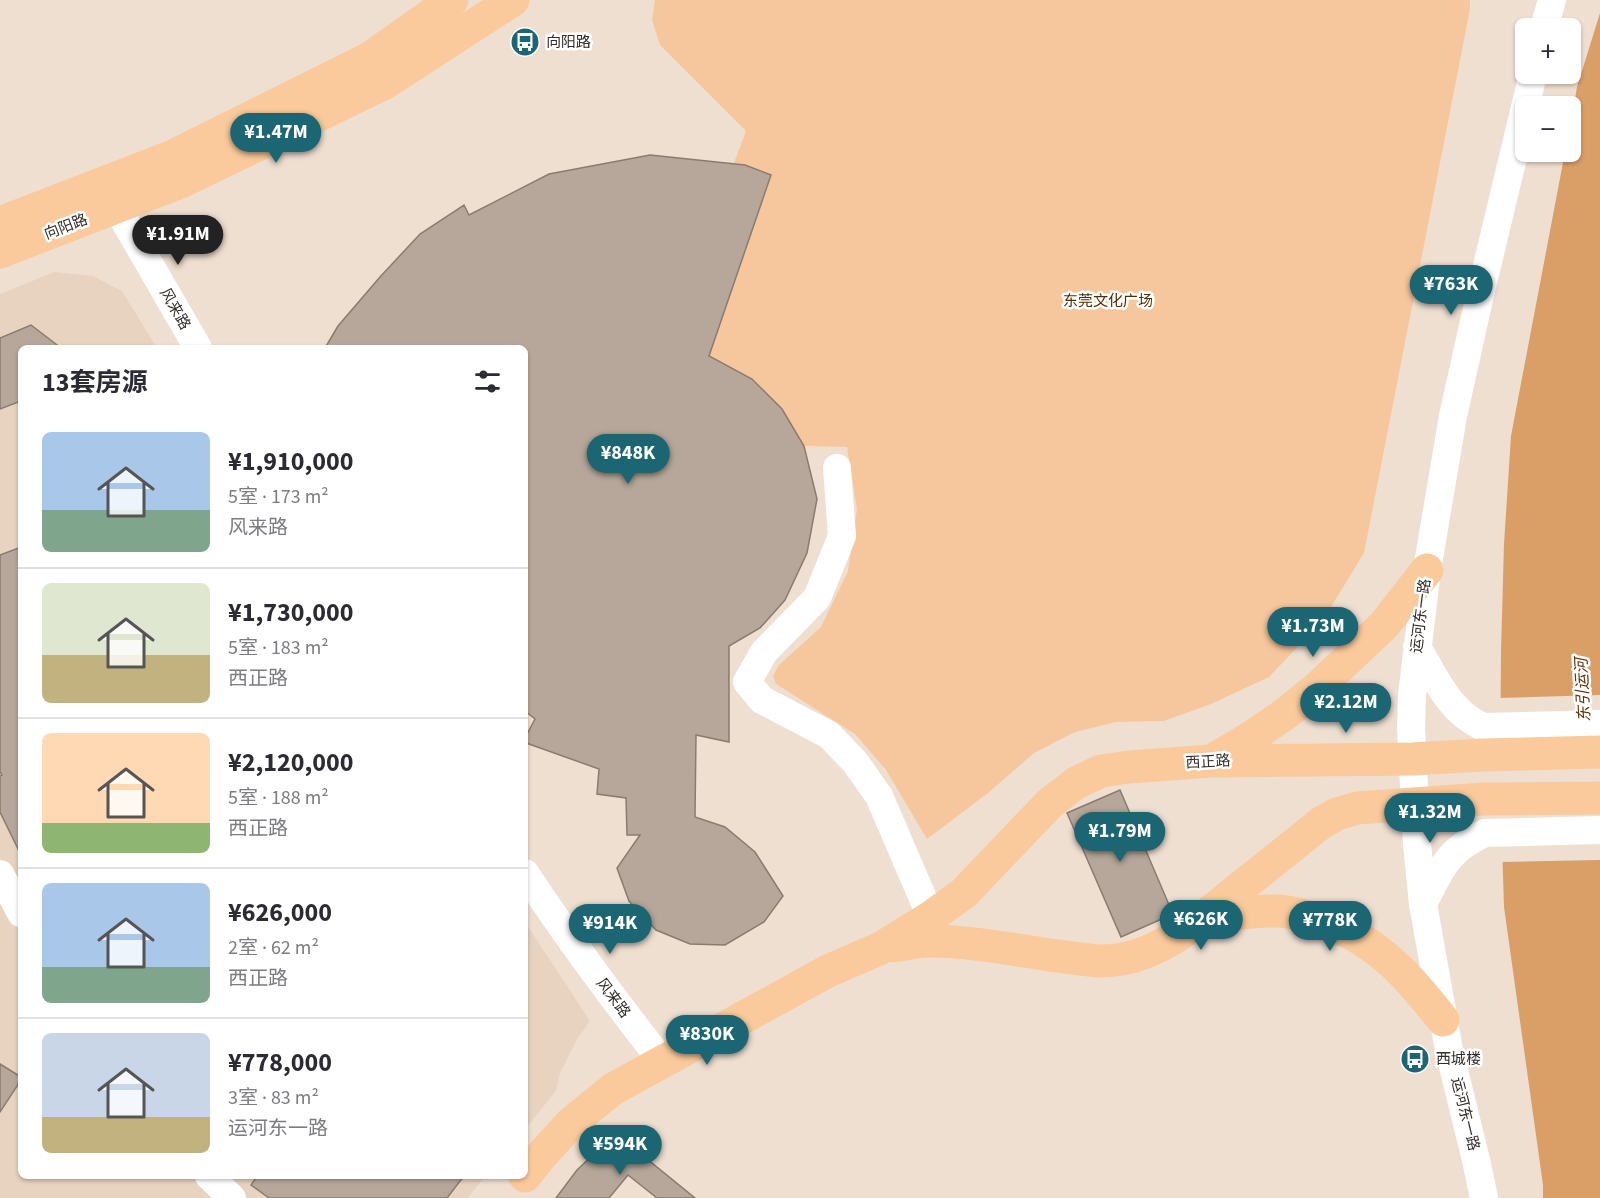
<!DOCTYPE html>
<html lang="zh">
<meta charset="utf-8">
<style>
:root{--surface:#fff;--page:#f7f7f7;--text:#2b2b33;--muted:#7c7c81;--line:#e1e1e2;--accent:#1c6572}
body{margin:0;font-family:"Source Sans 3","Noto Sans SC",sans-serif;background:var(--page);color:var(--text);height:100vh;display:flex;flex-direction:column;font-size:22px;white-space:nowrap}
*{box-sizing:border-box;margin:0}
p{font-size:20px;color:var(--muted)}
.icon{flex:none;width:33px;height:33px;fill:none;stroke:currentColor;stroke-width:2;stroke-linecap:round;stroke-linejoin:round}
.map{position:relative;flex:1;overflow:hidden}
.drawer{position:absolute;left:18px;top:345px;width:510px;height:834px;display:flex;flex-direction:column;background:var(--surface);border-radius:9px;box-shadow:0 2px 4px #0004}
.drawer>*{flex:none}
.buttons{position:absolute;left:1515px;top:18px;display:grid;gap:12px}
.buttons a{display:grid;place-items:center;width:66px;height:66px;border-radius:9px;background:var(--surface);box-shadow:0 2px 4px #0004;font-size:30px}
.price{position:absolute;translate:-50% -51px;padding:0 14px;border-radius:21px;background:var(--accent);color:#fff;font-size:20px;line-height:39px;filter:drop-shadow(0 2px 3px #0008)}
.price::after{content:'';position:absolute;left:50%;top:36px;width:18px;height:14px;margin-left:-9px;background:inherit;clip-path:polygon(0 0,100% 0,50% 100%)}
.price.selected{background:#222;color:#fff}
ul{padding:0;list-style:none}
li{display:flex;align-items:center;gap:18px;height:150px;padding:0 24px}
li+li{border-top:2px solid var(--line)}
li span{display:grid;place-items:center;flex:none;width:168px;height:120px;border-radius:9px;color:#555}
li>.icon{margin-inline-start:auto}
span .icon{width:72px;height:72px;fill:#fffc;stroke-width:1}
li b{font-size:26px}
h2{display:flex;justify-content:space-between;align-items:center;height:72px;padding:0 24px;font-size:26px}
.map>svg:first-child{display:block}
.built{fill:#e8d3c0}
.green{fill:#f6c79d}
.water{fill:#da9e67}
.pier{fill:#efdfd1}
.building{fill:#b6a79a;stroke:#8a7b6f;stroke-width:1.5}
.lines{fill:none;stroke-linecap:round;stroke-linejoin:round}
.minor{stroke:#fff;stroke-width:28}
.major{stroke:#faca9c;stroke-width:33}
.labels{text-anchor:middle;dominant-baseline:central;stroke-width:5;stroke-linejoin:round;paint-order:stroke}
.poi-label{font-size:15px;fill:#332d28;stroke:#fff;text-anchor:start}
.street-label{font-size:15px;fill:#332d28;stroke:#fff}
.park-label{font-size:15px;fill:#532d00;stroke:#fff}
.water-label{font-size:16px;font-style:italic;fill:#5e360a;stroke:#fff}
</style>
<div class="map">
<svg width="1600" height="1198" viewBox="0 0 1600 1198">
<rect width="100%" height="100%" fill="#efdfd1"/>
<path class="built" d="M54,272L93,276L122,291L157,348H21V1176H486L467,1198H0V294Z
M525,922L590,1021L577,1039L560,1073L556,1091L525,1129Z"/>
<path class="green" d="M655,0H1470V9L1364,553L1323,620L1269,677L1211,704L1164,721L1116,722L1075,732L1034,753L988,793L927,839L886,770L855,734L776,684L773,676L779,665L821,627L848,571L857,509L847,447L804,446L782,409L752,379L709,356L771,175L745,165L734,163L746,131L660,45L652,20Z"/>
<path class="water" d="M1600,13V1198H1543V1185L1504,907L1500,779L1501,652L1504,544L1511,436L1565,152H1570L1571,122L1577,87Z"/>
<path class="pier" d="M1600,695V860L1500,862L1497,779V698Z"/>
<path class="building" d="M650,155L745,165L771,175L709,356L752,379L782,409L804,446L817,499L807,553L785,600L760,628L729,646V742L696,735L695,817L725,827L755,852L783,896L764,922L725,945L690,944L656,930L629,901L617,868L640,835H627L626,798L597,794L599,769L529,744L525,741V738L535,719L525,711V348H325L338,326L380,277L420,234L464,205L469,215L549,174Z
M31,325L61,348H21V401L0,409V338Z
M21,547V855L0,812V776L2,775L0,772V555Z
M1120,790L1173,914L1121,937L1067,813Z
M0,1064L21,1077V1080L0,1112Z
M616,1144L642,1155L695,1198H657L628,1175L609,1198H556L577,1170L593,1155Z
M257,1176H464L447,1198H269L251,1185Z"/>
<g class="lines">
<path class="minor" d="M1544,28L1552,0
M117,208L198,348
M837,468L842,536L817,598L764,652L747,682L762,700L829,735L855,762L879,796L931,917
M1417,647C1435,677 1449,712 1483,727L1600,724
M525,873C568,938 614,1000 662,1061
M0,874L21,913
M1423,904C1441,869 1447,850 1485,833L1600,830
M209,1176L232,1198
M1484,1198L1476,1160L1449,1050L1423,904L1417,844L1411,728L1412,695L1427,570L1453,416L1480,295L1533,74"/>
<path class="major" d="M0,223L171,157L370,58L452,0
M0,252L183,181L385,83L513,0
M1213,760L1250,738L1285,714L1315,690L1384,625L1427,570
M1203,919C1227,915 1252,910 1276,911C1291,911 1306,916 1320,921C1334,926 1349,931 1362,940C1395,960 1419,990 1443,1020
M892,946C904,945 916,941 928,941C969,941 1010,949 1050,955C1067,957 1084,960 1100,961C1156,962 1201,919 1242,886C1269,865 1295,844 1321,823L1337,814L1357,808L1484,799L1600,798
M525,1176L540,1157L571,1123L613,1089L828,971L881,948L931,917L964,893L1050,803L1076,783L1101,771L1129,767L1211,761L1413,759L1483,755L1600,752"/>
</g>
<defs>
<g id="bus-disc" transform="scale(1.5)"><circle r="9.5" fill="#1c6572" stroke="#fff"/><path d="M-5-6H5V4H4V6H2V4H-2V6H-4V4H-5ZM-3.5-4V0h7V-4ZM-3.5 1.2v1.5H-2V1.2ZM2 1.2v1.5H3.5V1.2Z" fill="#fff"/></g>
</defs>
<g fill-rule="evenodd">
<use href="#bus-disc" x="525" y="42"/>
<use href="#bus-disc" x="1415" y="1059"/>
</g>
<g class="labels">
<g class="poi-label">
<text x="546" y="42">向阳路</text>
<text x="1436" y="1059">西城楼</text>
</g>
<g class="street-label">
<text transform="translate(66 227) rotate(-21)">向阳路</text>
<text transform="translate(175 309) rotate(60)">风来路</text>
<text transform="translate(1421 616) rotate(-83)">运河东一路</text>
<text transform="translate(1208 762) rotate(-3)">西正路</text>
<text transform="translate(613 998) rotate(53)">风来路</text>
<text transform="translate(1465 1114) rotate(76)">运河东一路</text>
</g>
<g class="park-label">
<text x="1108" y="301">东莞文化广场</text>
</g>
<g class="water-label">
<text transform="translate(1583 690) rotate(-93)">东引运河</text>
</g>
</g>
</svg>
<div class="buttons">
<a>+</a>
<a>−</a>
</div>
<b class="price" style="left:276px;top:164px">¥1.47M</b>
<b class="price selected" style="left:178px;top:266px">¥1.91M</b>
<b class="price" style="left:1451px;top:316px">¥763K</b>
<b class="price" style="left:628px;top:485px">¥848K</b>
<b class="price" style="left:1313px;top:658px">¥1.73M</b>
<b class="price" style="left:1346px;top:734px">¥2.12M</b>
<b class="price" style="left:1430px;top:844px">¥1.32M</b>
<b class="price" style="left:1120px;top:863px">¥1.79M</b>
<b class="price" style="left:1201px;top:951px">¥626K</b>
<b class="price" style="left:1330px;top:952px">¥778K</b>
<b class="price" style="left:610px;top:955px">¥914K</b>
<b class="price" style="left:707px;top:1066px">¥830K</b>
<b class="price" style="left:620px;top:1176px">¥594K</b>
<section class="drawer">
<h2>13套房源<svg class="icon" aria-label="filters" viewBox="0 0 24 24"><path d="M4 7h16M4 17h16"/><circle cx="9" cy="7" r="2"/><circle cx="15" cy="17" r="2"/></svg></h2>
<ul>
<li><span style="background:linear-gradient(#a9c7e8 65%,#7fa58c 0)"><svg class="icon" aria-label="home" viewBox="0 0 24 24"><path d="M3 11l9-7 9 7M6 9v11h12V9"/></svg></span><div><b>¥1,910,000</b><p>5室 · 173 m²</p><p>风来路</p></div></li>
<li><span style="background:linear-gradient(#dfe7d0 60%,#c2b280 0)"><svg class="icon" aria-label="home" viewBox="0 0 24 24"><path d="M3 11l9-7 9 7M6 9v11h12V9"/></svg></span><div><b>¥1,730,000</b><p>5室 · 183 m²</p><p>西正路</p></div></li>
<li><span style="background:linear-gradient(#ffd9b3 75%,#8fb573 0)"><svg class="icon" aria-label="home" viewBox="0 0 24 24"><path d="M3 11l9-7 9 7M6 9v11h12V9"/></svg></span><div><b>¥2,120,000</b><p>5室 · 188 m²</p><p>西正路</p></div></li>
<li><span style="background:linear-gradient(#a9c7e8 70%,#7fa58c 0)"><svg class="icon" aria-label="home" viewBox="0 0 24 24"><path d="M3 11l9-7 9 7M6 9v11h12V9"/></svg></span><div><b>¥626,000</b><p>2室 · 62 m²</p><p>西正路</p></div></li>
<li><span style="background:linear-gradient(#c9d6e8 70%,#c2b280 0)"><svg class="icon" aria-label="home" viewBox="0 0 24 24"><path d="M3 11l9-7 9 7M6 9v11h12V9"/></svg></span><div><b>¥778,000</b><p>3室 · 83 m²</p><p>运河东一路</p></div></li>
</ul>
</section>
</div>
